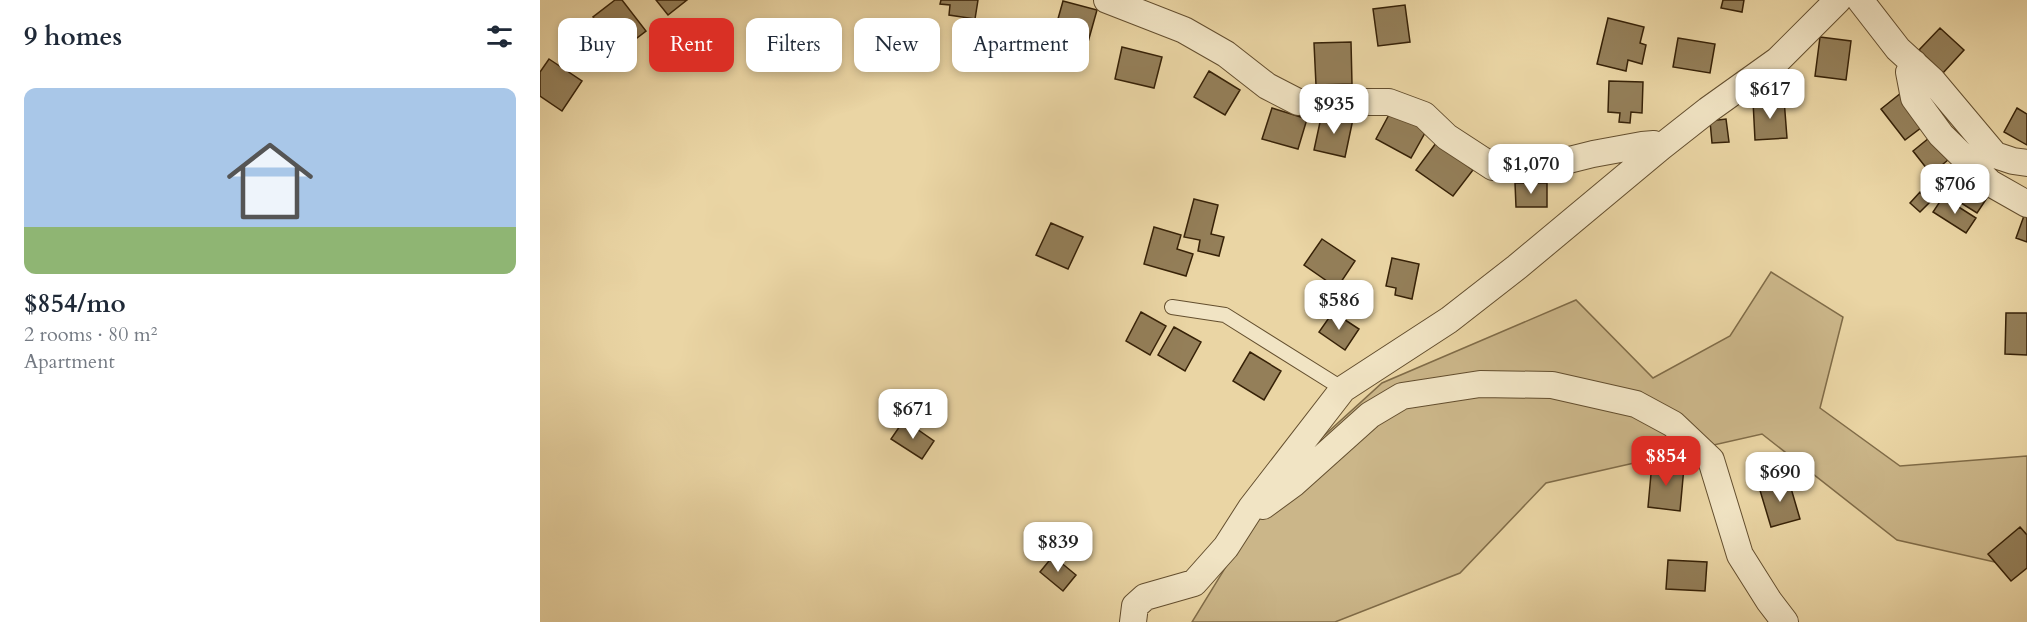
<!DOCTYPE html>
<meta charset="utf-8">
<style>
:root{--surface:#fff;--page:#f2f2f3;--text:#1f2937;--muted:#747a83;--accent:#d93025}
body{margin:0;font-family:Cardo,serif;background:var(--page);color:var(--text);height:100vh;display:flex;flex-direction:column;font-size:22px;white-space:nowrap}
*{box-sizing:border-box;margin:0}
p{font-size:20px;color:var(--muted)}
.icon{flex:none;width:33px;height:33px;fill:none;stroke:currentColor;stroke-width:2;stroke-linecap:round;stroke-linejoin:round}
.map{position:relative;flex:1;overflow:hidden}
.side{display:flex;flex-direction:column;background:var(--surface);width:540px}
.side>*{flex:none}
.banner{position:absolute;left:18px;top:18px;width:570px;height:54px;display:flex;gap:12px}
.price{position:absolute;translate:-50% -51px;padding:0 14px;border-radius:12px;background:#fff;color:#222;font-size:20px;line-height:39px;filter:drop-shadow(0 2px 3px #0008)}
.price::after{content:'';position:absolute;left:50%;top:36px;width:18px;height:14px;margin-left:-9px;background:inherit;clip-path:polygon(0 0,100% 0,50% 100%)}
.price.current{background:var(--accent);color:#fff}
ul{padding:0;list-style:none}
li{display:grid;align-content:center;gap:12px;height:318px;padding:0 24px}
li span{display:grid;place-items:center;height:186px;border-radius:12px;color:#555}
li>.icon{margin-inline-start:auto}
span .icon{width:108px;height:108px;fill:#fffc;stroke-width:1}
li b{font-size:26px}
h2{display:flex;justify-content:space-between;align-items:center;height:72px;padding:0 24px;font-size:26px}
.chip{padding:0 21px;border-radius:12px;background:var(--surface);box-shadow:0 3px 9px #0003;font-size:21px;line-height:54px}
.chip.current{background:var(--accent);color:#fff}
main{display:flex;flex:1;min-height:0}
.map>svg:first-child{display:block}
.green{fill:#cbb689;stroke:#806c48;stroke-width:1.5}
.building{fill:#947f59;stroke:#362107;stroke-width:1.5}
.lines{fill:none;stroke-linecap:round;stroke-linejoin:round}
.lane-casing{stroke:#634e2e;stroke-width:16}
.street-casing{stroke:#634e2e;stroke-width:28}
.lane{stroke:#f1e4c4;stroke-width:14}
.street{stroke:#f1e4c4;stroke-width:26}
</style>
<main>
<section class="side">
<h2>9 homes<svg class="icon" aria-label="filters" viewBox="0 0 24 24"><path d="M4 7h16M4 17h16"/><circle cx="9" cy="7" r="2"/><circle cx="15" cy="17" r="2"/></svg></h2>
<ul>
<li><span style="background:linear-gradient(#a9c7e8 75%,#8fb573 0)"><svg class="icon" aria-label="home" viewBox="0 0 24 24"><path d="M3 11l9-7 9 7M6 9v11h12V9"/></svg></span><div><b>$854/mo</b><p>2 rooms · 80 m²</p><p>Apartment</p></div></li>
</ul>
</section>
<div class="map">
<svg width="1487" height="622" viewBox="0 0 1487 622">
<rect width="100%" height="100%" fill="#ead5a4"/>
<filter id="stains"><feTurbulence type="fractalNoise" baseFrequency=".00333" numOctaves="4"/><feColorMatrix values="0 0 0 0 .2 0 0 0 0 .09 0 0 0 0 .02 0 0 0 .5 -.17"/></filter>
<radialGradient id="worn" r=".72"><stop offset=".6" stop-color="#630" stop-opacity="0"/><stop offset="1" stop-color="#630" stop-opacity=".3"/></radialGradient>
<path class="green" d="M1231,272L1303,317L1280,408L1360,466L1487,456V565H1468L1357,540L1222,434L1006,483L920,573L795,622H652L744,472L842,383L1036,300L1113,378L1190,336Z"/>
<path class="building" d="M75,0H82L106,31L80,51L53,17Z
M116,0H147L128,15Z
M401,0H438L435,19L409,15L410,5L400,4Z
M1183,0H1204L1202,12L1181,8Z
M523,1L557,10L548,42L514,33Z
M865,5L870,42L838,46L833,9Z
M1068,18L1104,27L1100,43L1106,45L1102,64L1088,60L1086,71L1057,64Z
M1400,28L1424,50L1403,73L1379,50Z
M1280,37L1311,41L1306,80L1275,76Z
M1138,38L1175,44L1170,73L1133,67Z
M811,42L812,84L776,85L774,43Z
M582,47L622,57L614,88L575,79Z
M9,59L42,81L22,111L0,96V72Z
M669,71L700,90L685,115L654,97Z
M1069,81L1103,82L1102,113L1091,112L1090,123L1079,122L1080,113L1068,112Z
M1361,93L1386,124L1365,140L1341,109Z
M1244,99L1247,138L1215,140L1213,101Z
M732,108L767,119L758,149L722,139Z
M1477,108L1487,114V145L1464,132Z
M851,111L886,131L871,158L836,139Z
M782,113L813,119L805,157L774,150Z
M1186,119L1189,142L1172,143L1170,121Z
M1389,138L1408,160L1391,174L1373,151Z
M896,143L933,170L913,196L876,170Z
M1427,176L1451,192L1437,213L1413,198Z
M975,183H1007V207H976Z
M1380,192L1390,202L1380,212L1370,203Z
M1403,197L1436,218L1426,233L1393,212Z
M654,199L678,205L671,234L684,237L679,256L658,251L660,240L644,237Z
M1485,213L1487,214V242L1476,238Z
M511,223L543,237L528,269L496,255Z
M614,227L641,235L637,249L653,254L646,276L604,264Z
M782,239L815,261L797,288L764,265Z
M852,258L879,264L872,299L855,295L856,288L846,286Z
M601,312L626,326L610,355L586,341Z
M793,312L819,329L805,350L779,332Z
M1466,313H1487V355L1465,354Z
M634,327L661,342L645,371L618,355Z
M710,352L741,371L724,400L693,381Z
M364,420L394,441L382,459L351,439Z
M1112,463L1144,467L1140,511L1108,507Z
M1248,478L1260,519L1231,527L1219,487Z
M1480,527L1487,535V568L1471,581L1448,554Z
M513,556L536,575L523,591L500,572Z
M1128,560L1167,562L1165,591L1126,589Z"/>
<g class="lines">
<g class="lane-casing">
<path id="lane" d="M632,307L685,315L803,389"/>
</g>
<g class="street-casing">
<path id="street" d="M567,0L644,30L686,54L727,86L758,102H849L884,115L907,137L953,167L993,169L1053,154L1102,145L1114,144L1121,147
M1320,0L1358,49L1392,80L1455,155L1473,161L1487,163
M1374,63L1369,72L1374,98L1401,135L1450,183L1487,204
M723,506L753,484L830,415L862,396L940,384L1012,385L1096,404L1133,424L1171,460L1200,555L1229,601L1245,622
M593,622L595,606L605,597L654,583L686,547L711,508L803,389L909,320L977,267L1121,147L1168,110L1238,60L1298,0"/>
</g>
<use href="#lane" class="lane"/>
<use href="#street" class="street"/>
</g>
<rect width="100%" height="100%" filter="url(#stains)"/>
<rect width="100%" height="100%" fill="url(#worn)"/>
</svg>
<b class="price" style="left:1230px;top:120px">$617</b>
<b class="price" style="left:794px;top:135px">$935</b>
<b class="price" style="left:991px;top:195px">$1,070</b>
<b class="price" style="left:1415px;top:215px">$706</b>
<b class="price" style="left:799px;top:331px">$586</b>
<b class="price" style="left:373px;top:440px">$671</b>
<b class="price current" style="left:1126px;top:487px">$854</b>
<b class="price" style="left:1240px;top:503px">$690</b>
<b class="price" style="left:518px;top:573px">$839</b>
<div class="banner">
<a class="chip">Buy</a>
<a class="chip current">Rent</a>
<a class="chip">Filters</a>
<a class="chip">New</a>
<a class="chip">Apartment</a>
</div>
</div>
</main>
